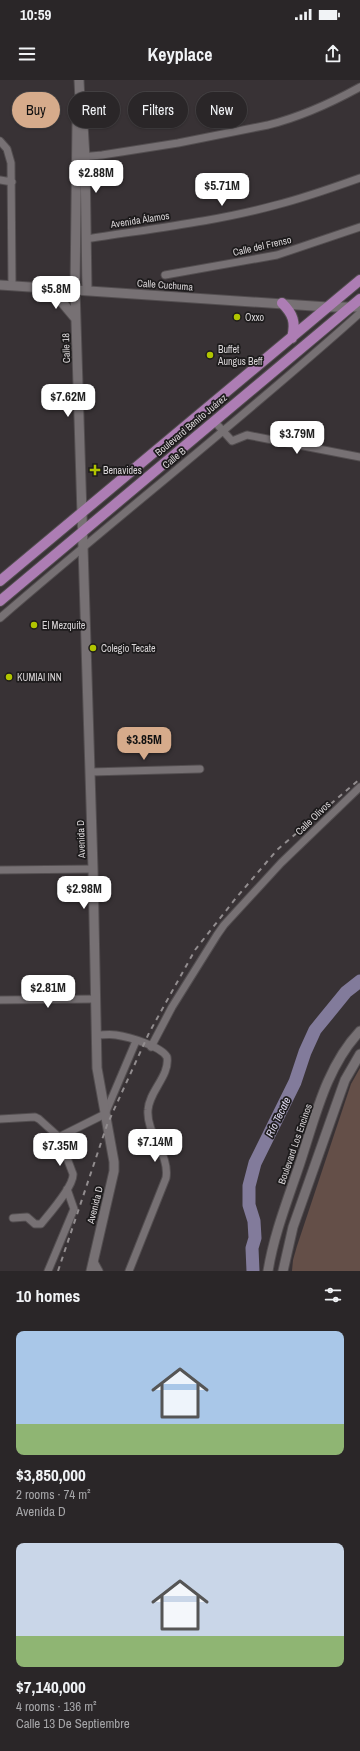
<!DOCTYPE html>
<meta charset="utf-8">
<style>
:root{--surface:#2a2628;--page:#363234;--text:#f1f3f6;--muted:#a5a5a8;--line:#464345;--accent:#d6ab8b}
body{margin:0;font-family:"Archivo Narrow",sans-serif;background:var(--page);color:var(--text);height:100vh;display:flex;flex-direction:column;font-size:15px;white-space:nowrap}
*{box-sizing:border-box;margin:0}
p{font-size:13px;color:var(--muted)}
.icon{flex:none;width:22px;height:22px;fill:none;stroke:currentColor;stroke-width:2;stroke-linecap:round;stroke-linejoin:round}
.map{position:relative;height:1191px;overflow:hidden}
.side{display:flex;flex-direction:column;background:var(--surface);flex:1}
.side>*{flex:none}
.banner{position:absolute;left:12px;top:12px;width:336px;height:36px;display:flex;gap:8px}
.price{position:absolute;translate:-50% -34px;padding:0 9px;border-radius:8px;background:#fff;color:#222;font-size:13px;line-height:26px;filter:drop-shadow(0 1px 2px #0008)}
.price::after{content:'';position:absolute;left:50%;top:24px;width:12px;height:9px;margin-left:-6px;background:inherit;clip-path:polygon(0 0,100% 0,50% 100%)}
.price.current{background:var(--accent);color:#111}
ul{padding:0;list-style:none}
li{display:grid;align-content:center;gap:8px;height:212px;padding:0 16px}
li span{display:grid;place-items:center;height:124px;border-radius:8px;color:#555}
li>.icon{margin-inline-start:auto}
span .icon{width:72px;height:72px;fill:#fffc;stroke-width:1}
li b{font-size:17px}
h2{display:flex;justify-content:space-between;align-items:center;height:48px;padding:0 16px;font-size:17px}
.pill{padding:0 14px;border-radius:18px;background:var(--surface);box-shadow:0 1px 3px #0004,0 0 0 1px var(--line);font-size:14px;line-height:36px}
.pill.current{background:var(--accent);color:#111}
.status{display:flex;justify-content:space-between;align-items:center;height:28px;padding:0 20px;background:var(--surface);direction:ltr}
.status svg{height:11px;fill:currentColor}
header{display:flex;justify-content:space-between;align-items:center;height:52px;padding:0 16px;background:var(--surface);font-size:18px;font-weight:700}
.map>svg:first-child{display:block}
.green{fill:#644f48}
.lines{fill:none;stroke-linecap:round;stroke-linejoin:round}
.river{stroke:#827b9b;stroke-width:13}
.street-casing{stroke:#534e50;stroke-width:9}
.secondary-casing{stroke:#534e50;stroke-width:11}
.primary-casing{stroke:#534e50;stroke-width:12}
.street{stroke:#777174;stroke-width:7}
.secondary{stroke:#777174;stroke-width:9}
.primary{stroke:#ad7db4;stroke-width:10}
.rail{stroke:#928d8f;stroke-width:2;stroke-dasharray:5 5;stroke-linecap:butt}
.poi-dot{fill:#b1c500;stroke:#1d1b1c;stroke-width:1.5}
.labels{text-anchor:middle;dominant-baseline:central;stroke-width:3.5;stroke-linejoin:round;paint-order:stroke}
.street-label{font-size:10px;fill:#d9d5d7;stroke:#1d1b1c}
.poi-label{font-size:10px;fill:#d9d5d7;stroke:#1d1b1c;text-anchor:start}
.water-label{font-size:11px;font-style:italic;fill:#e3def6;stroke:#1d1b1c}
</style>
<div class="status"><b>10:59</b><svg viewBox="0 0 49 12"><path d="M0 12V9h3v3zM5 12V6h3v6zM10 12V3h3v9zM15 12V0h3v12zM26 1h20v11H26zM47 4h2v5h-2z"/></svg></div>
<header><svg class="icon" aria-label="menu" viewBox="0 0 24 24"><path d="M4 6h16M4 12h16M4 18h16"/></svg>Keyplace<svg class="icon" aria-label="share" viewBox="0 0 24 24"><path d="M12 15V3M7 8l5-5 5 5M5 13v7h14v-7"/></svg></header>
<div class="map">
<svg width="360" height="1191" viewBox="0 0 360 1191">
<rect width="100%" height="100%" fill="#383235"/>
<path class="green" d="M360,988V1191H292L293,1180L297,1166L351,1004Z"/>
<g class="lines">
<path class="river" d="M253,1191L252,1168L255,1158L254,1141L249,1125V1106L255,1083L295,1002L305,972L315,950L346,912L360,901"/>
<g class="street-casing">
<path id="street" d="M0,61L7,69L11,83L12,205
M81,77L102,75L178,63L268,45C300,37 331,23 360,7
M0,100L12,102
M86,159C149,149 214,142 276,125C304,118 332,108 360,98
M165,195L277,175L360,147
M214,341L232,361L247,355L360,377
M0,538C119,435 243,338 360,233
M90,692L200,689
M0,790L93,789
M0,920L96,919
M97,955C103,955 110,954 116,955C129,957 161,966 167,977C170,996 149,1011 148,1030C146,1054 170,1074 166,1098L129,1191
M151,967L172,927L217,855L224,845L281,783L360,707
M0,1039L35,1037L39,1039L59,1057L73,1094C74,1106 49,1134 41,1144H35L27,1137L13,1138
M59,1057L105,1034L136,961
M93,1180L99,1191
M48,1191L74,1129L67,1109"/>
</g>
<g class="secondary-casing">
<path id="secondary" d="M79,0L80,21L77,43L75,209L93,789L97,988L114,1082V1091L91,1191
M82,28L85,77L87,210
M0,205L328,227H360
M50,208L76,239
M268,1191C274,1154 288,1119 300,1083C315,1038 326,987 360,951
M283,1191L293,1147L340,1014L345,1000L360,974"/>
</g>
<g class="primary-casing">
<path id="primary" d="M282,223C293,234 296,242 292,258
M0,501L360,200
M0,521L360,219"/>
</g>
<use href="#street" class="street"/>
<use href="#secondary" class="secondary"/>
<use href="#primary" class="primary"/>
<path class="rail" d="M58,1191L107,1045L149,953L195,870L236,818L277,770L360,699"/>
</g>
<g class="poi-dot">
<circle cx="237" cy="237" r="4"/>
<circle cx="210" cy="275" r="4"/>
<path d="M93 384h4v4h4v4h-4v4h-4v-4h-4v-4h4z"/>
<circle cx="34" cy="545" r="4"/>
<circle cx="93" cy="568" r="4"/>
<circle cx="9" cy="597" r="4"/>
</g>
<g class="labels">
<g class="street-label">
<text transform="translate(140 140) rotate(-9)">Avenida Álamos</text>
<text transform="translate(262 166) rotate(-13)">Calle del Frenso</text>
<text transform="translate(165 205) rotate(4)">Calle Cuchuma</text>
<text transform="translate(66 268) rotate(-92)">Calle 18</text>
<text transform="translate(191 345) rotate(-40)">Boulevard Benito Juárez</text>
<text transform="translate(174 378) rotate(-40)">Calle B</text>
<text transform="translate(313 738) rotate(-44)">Calle Olivos</text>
<text transform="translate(81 759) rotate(-92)">Avenida D</text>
<text transform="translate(295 1064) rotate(-71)">Boulevard Los Encinos</text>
<text transform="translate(95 1125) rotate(-76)">Avenida D</text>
</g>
<g class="poi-label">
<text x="245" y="237">Oxxo</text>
<text x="218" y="269">Buffet<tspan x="218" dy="12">Aungus Beff</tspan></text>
<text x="103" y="390">Benavides</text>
<text x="42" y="545">El Mezquite</text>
<text x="101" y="568">Colegio Tecate</text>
<text x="17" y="597">KUMIAI INN</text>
</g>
<g class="water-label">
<text transform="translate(278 1037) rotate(-64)">Río Tecate</text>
</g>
</g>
</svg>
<b class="price" style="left:96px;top:114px">$2.88M</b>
<b class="price" style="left:222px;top:127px">$5.71M</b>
<b class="price" style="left:56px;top:230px">$5.8M</b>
<b class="price" style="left:68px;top:338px">$7.62M</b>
<b class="price" style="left:297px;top:375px">$3.79M</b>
<b class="price current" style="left:144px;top:681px">$3.85M</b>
<b class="price" style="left:84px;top:830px">$2.98M</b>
<b class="price" style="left:48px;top:929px">$2.81M</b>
<b class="price" style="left:155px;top:1083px">$7.14M</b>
<b class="price" style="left:60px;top:1087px">$7.35M</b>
<div class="banner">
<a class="pill current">Buy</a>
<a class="pill">Rent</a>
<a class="pill">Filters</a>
<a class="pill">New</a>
</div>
</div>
<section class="side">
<h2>10 homes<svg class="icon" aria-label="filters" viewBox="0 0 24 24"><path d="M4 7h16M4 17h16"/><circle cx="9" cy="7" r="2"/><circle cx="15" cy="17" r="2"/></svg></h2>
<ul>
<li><span style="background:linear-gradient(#a9c7e8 75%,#8fb573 0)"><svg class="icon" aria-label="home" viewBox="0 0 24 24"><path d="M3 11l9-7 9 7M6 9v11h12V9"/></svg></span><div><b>$3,850,000</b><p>2 rooms · 74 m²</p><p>Avenida D</p></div></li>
<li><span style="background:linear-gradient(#c9d6e8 75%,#8fb573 0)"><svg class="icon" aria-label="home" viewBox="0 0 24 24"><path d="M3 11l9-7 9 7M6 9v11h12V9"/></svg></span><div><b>$7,140,000</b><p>4 rooms · 136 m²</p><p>Calle 13 De Septiembre</p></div></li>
</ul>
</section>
